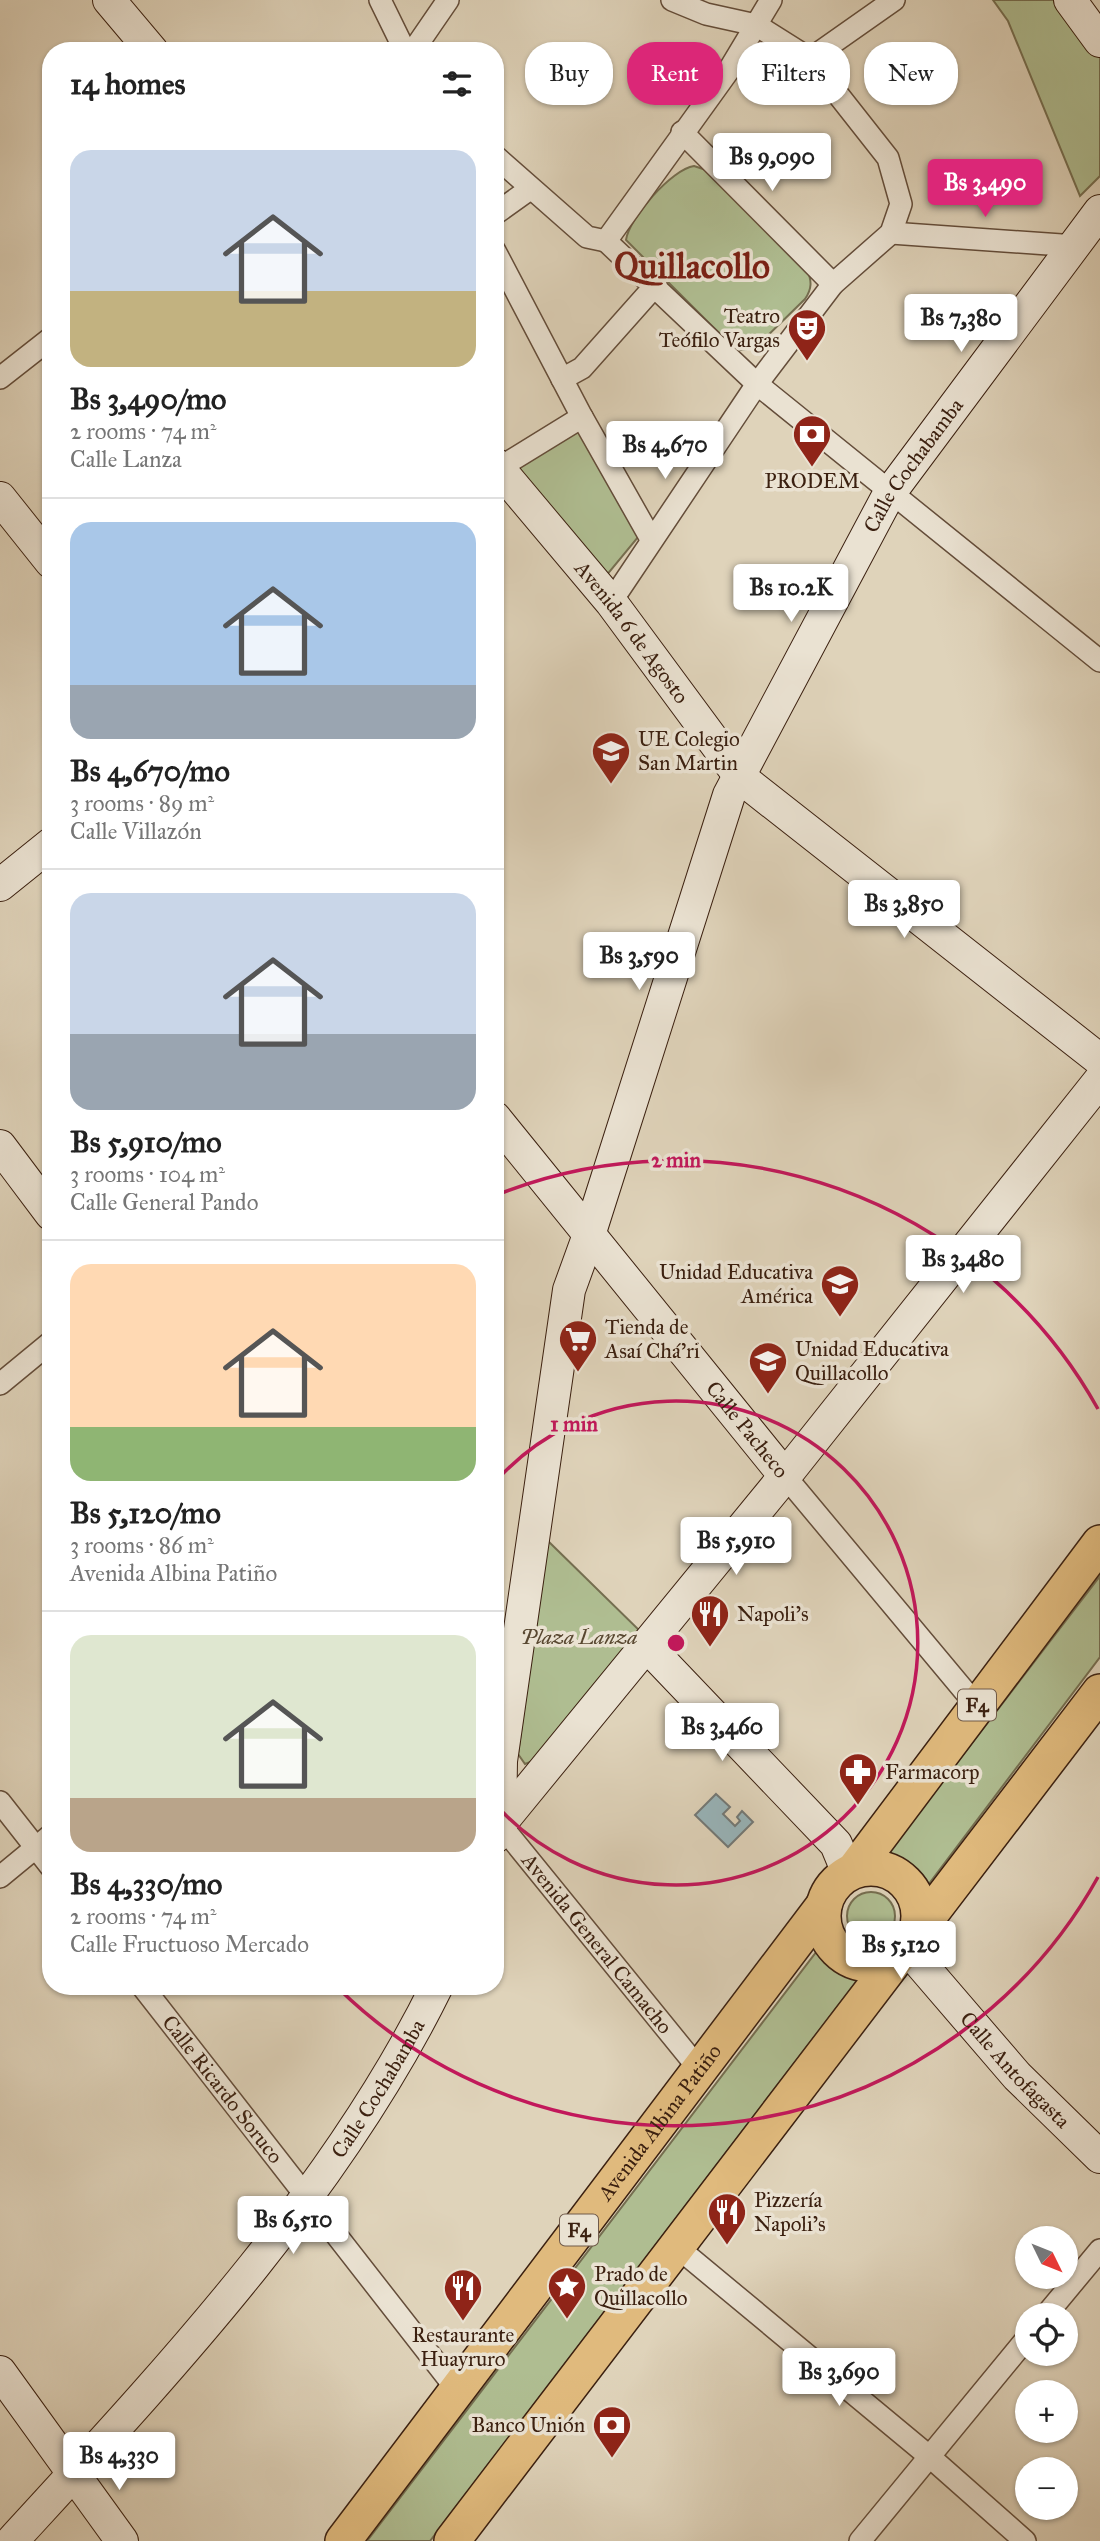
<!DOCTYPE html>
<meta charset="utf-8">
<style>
:root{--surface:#fff;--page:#f2f2f2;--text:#222;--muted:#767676;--line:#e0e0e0;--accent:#db2777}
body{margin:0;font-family:"IM FELL Great Primer",serif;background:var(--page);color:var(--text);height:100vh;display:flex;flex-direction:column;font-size:26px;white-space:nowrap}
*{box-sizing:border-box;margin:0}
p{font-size:23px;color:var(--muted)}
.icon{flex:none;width:38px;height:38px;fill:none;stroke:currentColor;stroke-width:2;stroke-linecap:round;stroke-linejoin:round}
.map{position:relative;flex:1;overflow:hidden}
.sheet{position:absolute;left:42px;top:42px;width:462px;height:1953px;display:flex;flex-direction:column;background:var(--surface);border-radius:28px;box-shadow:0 2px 5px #0004}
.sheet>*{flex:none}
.hud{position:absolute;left:525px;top:42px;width:469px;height:63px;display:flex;gap:14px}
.needle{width:46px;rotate:133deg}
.buttons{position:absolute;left:1015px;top:2226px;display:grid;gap:14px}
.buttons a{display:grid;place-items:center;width:63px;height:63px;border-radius:50%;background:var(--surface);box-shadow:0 2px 5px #0004;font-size:35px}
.price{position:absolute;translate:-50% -60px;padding:0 16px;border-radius:7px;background:#fff;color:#222;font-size:23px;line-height:46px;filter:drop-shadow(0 2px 4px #0008)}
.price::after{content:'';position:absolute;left:50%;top:42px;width:21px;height:16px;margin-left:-10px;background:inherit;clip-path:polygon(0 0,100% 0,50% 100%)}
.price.on{background:var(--accent);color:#fff}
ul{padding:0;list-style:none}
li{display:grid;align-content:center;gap:14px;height:371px;padding:0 28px}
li+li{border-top:2px solid var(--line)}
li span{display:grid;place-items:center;height:217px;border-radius:21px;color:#555}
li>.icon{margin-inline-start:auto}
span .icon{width:126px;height:126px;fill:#fffc;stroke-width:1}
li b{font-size:30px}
h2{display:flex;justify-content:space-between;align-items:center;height:84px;padding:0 28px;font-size:30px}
.chip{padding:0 24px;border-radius:28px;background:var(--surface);box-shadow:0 2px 5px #0004;font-size:24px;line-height:63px}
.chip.on{background:var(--accent);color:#fff}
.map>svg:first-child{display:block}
.green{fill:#afbd91;stroke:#756e50;stroke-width:2}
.water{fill:#98b5bb;stroke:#737977;stroke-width:2}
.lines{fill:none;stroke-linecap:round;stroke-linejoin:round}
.street-casing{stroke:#644d3a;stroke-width:24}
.secondary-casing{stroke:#3b2010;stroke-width:34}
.primary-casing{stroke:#3b2010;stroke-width:38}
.street{stroke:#eae2d2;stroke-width:21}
.secondary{stroke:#eae2d2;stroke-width:32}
.primary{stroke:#e0ba7d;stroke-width:35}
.ring{fill:none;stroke:#c2185b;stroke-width:3.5}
.labels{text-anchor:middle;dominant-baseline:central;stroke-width:7;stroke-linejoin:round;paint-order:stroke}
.shield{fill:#eae2d2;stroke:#705a4a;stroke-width:2}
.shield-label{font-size:19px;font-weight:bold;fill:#3b2010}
.poi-label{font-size:21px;fill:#3b2010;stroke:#eae2d2;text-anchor:start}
.street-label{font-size:21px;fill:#3b2010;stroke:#eae2d2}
.park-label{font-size:21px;font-style:italic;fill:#584730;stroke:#eae2d2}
.town-label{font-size:35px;font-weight:bold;fill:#7a1f14;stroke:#eae2d2}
.centre{fill:#c2185b;stroke:#eae2d2;stroke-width:3.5}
.ring-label{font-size:21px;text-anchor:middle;font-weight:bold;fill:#c2185b;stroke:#eae2d2;stroke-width:7;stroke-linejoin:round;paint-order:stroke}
</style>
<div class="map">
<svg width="1100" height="2541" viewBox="0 0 1100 2541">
<rect width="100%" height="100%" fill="#dfd3ba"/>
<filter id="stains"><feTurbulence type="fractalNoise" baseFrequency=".00286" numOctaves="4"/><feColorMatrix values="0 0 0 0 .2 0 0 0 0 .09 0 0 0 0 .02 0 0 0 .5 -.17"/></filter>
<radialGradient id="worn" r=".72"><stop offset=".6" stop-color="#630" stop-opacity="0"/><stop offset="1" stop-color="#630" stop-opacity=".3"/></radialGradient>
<path class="green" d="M993,0H1057L1100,58V176L1080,196L1008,21Z
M694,166L706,170L807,269C812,281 812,289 805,299L755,348L740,350L730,344L626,240C629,218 672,169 694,166Z
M578,423L639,536L606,576L513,464Z
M547,1540L641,1632L538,1759L525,1764L518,1754Z
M1100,1576V1657L928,1885L887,1854Z
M847 1916a24 24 0 1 1 48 0a24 24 0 1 1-48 0Z
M817,1951L857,1981L430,2541H367Z"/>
<path class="water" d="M716,1794L730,1807L723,1814L735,1826L740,1821L737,1817L742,1811L753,1822L728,1847L695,1815Z"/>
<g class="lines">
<g class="street-casing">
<g id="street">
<path d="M380,0L405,51"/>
<path d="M413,51L448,0"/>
<path d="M810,59L894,0"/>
<path d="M682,132L833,284"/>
<path d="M495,156L587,237L606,241"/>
<path d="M495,214L530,189"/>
<path d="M891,233L1076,246"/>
<path d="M606,241L757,384L1100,661"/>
<path d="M606,241L729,70L771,0"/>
<path d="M495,251L582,417L651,539"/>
<path d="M0,378L51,338"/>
<path d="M562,379L582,368L654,287"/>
<path d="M499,468L582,417"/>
<path d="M611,602L757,384L833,284L891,233L901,204L888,158L810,59L756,25L706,14L672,0"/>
<path d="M0,1384L51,1342"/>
<path d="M785,1476L977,1706"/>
<path d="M0,1802L51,1867"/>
<path id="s1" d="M500,1824L699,2069"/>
<path d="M0,1877L51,1835"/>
<path id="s2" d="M142,1986L458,2391"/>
<path d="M677,2247L930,2457L1025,2541"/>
<path d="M1046,2315L1100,2250"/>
<path d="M860,2541L1027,2338"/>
</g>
</g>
<g class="secondary-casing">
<g id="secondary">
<path d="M109,0L152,51"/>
<path d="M1070,0L1100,41"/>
<path id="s3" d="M495,464L611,602L741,778L1100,1060"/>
<path d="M0,498L51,562"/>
<path d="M0,885L51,844"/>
<path id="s4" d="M495,1118L785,1476"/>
<path d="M0,1146L51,1214"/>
<path d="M646,1645L836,1844L848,1873"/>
<path d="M500,1824L785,1476L1100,1080"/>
<path id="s5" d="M495,1837L500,1824L501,1761L569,1290L590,1232L729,795L889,494L1100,211"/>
<path id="s6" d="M907,1948L1017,2076L1100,2157"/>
<path d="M0,2372L122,2541"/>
<path id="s7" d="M12,2541C166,2373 336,2192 437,1986"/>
</g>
</g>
<g class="primary-casing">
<g id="primary">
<circle cx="871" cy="1916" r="48"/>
<path d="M855,1869L1100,1543"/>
<path d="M915,1934L1100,1692"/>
<path id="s8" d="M343,2541L824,1905"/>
<path d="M452,2541L896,1959"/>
</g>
</g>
<use href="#street" class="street"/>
<use href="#secondary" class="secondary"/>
<use href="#primary" class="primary"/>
</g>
<g class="ring">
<path d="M496 1481A242 242 0 1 1 496 1805"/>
<path d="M1098 1877A483 483 0 0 1 337 1987M499 1194A483 483 0 0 1 1098 1409"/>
</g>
<defs>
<g id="theatre-pin" transform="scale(2.0125)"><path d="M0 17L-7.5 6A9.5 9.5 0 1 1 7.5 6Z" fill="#8f2418" stroke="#eae2d2"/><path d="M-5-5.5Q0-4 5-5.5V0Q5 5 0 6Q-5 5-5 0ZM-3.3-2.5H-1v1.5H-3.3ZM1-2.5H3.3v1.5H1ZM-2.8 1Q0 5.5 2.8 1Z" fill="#fff"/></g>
<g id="bank-pin" transform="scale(2.0125)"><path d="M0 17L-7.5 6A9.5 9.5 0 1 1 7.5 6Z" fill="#8f2418" stroke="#eae2d2"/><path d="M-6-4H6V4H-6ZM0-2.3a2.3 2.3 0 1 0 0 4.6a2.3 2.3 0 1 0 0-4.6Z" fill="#fff"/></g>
<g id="school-pin" transform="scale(2.0125)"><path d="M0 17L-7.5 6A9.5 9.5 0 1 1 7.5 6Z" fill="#8f2418" stroke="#eae2d2"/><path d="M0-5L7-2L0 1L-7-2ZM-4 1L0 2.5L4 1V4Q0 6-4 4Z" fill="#fff"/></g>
<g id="supermarket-pin" transform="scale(2.0125)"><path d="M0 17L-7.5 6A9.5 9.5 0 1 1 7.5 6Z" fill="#8f2418" stroke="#eae2d2"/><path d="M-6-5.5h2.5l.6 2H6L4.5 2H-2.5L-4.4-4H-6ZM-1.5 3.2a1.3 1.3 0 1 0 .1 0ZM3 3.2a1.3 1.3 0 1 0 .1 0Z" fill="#fff"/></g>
<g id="restaurant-pin" transform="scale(2.0125)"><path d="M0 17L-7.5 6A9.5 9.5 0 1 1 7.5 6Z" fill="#8f2418" stroke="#eae2d2"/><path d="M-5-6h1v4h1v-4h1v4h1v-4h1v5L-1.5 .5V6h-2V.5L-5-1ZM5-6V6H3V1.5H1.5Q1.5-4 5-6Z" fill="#fff"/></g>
<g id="pharmacy-pin" transform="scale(2.0125)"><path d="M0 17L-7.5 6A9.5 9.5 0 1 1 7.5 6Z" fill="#8f2418" stroke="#eae2d2"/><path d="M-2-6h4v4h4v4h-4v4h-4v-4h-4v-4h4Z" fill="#fff"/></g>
<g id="sight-pin" transform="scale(2.0125)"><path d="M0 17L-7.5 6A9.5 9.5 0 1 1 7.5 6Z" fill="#8f2418" stroke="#eae2d2"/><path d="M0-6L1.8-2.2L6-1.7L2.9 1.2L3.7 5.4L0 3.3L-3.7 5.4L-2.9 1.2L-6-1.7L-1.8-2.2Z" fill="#fff"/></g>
</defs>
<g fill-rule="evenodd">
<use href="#theatre-pin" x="807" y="328"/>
<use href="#bank-pin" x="812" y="434"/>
<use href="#school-pin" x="611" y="751"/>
<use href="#school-pin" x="840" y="1284"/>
<use href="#supermarket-pin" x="578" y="1339"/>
<use href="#school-pin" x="768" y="1361"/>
<use href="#restaurant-pin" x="710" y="1614"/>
<use href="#pharmacy-pin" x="858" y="1772"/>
<use href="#restaurant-pin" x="727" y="2212"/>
<use href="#sight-pin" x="567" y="2286"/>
<use href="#restaurant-pin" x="463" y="2288"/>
<use href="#bank-pin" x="612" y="2425"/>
</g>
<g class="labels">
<g class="shield">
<rect x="958" y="1689.5" width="38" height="31" rx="5"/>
<rect x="560" y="2214.5" width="38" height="31" rx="5"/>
</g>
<g class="shield-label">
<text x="977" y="1705">F4</text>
<text x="579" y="2230">F4</text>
</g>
<g class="poi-label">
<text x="780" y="316" text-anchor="end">Teatro<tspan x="780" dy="24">Teófilo Vargas</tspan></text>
<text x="812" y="481" text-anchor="middle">PRODEM</text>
<text x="638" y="739">UE Colegio<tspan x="638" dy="24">San Martin</tspan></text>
<text x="813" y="1272" text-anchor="end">Unidad Educativa<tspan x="813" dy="24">América</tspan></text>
<text x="605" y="1327">Tienda de<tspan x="605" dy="24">Asaí Chá'ri</tspan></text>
<text x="795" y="1349">Unidad Educativa<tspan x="795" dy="24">Quillacollo</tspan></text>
<text x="737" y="1614">Napoli's</text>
<text x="885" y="1772">Farmacorp</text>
<text x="754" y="2200">Pizzería<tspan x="754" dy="24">Napoli's</tspan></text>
<text x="594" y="2274">Prado de<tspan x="594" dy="24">Quillacollo</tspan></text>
<text x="463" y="2335" text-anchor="middle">Restaurante<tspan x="463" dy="24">Huayruro</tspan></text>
<text x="585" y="2425" text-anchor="end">Banco Unión</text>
</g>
<g class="street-label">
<text stroke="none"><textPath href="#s5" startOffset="1451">Calle Cochabamba</textPath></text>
<text stroke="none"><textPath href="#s3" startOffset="217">Avenida 6 de Agosto</textPath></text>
<text stroke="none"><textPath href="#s4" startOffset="401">Calle Pacheco</textPath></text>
<text stroke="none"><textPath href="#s1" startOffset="154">Avenida General Camacho</textPath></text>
<text stroke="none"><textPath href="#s6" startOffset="163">Calle Antofagasta</textPath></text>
<text stroke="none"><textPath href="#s7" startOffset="583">Calle Cochabamba</textPath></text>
<text stroke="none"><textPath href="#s2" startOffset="131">Calle Ricardo Soruco</textPath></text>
<text stroke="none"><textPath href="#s8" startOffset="525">Avenida Albina Patiño</textPath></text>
</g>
<g class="park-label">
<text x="579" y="1637">Plaza Lanza</text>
</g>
<g class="town-label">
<text x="692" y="266">Quillacollo</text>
</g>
</g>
<circle cx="676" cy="1643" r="10" class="centre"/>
<g class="ring-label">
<text x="676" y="1167">2 min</text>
<text x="574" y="1431">1 min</text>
</g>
<rect width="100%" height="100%" filter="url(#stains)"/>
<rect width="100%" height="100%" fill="url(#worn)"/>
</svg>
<div class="buttons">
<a><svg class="needle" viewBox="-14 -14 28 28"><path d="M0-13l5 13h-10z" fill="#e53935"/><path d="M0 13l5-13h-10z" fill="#767676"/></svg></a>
<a><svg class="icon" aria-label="locate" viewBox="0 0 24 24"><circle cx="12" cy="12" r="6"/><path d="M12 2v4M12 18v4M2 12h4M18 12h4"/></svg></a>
<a>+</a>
<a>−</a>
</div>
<b class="price" style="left:772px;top:193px">Bs 9,090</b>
<b class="price on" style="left:985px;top:219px">Bs 3,490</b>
<b class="price" style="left:961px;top:354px">Bs 7,380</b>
<b class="price" style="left:665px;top:481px">Bs 4,670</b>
<b class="price" style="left:791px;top:624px">Bs 10.2K</b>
<b class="price" style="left:904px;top:940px">Bs 3,850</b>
<b class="price" style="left:639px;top:992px">Bs 3,590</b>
<b class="price" style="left:963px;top:1295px">Bs 3,480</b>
<b class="price" style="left:736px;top:1577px">Bs 5,910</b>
<b class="price" style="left:722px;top:1763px">Bs 3,460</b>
<b class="price" style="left:901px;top:1981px">Bs 5,120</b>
<b class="price" style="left:293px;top:2256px">Bs 6,510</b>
<b class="price" style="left:839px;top:2408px">Bs 3,690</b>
<b class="price" style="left:119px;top:2492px">Bs 4,330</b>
<div class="hud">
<a class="chip">Buy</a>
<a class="chip on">Rent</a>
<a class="chip">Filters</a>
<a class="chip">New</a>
</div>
<section class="sheet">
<h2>14 homes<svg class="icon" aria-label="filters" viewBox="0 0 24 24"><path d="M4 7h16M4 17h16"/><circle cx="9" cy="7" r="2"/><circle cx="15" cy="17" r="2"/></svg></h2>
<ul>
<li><span style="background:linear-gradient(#c9d6e8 65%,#c2b280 0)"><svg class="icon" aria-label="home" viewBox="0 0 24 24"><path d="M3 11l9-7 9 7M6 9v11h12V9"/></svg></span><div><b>Bs 3,490/mo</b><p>2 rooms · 74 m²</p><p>Calle Lanza</p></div></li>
<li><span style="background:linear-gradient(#a9c7e8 75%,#9aa5b1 0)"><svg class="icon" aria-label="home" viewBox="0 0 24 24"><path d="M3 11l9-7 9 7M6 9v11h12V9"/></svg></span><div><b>Bs 4,670/mo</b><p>3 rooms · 89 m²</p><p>Calle Villazón</p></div></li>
<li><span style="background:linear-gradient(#c9d6e8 65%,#9aa5b1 0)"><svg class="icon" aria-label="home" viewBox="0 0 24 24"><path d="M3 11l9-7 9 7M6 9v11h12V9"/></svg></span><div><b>Bs 5,910/mo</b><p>3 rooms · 104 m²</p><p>Calle General Pando</p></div></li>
<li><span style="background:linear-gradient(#ffd9b3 75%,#8fb573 0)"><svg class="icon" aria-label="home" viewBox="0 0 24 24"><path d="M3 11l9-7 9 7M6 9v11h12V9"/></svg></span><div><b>Bs 5,120/mo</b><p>3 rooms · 86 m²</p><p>Avenida Albina Patiño</p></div></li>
<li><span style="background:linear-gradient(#dfe7d0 75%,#b9a48a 0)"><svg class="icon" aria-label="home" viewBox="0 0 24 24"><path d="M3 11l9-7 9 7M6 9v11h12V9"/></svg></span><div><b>Bs 4,330/mo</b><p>2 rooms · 74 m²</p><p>Calle Fructuoso Mercado</p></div></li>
</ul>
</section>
</div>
